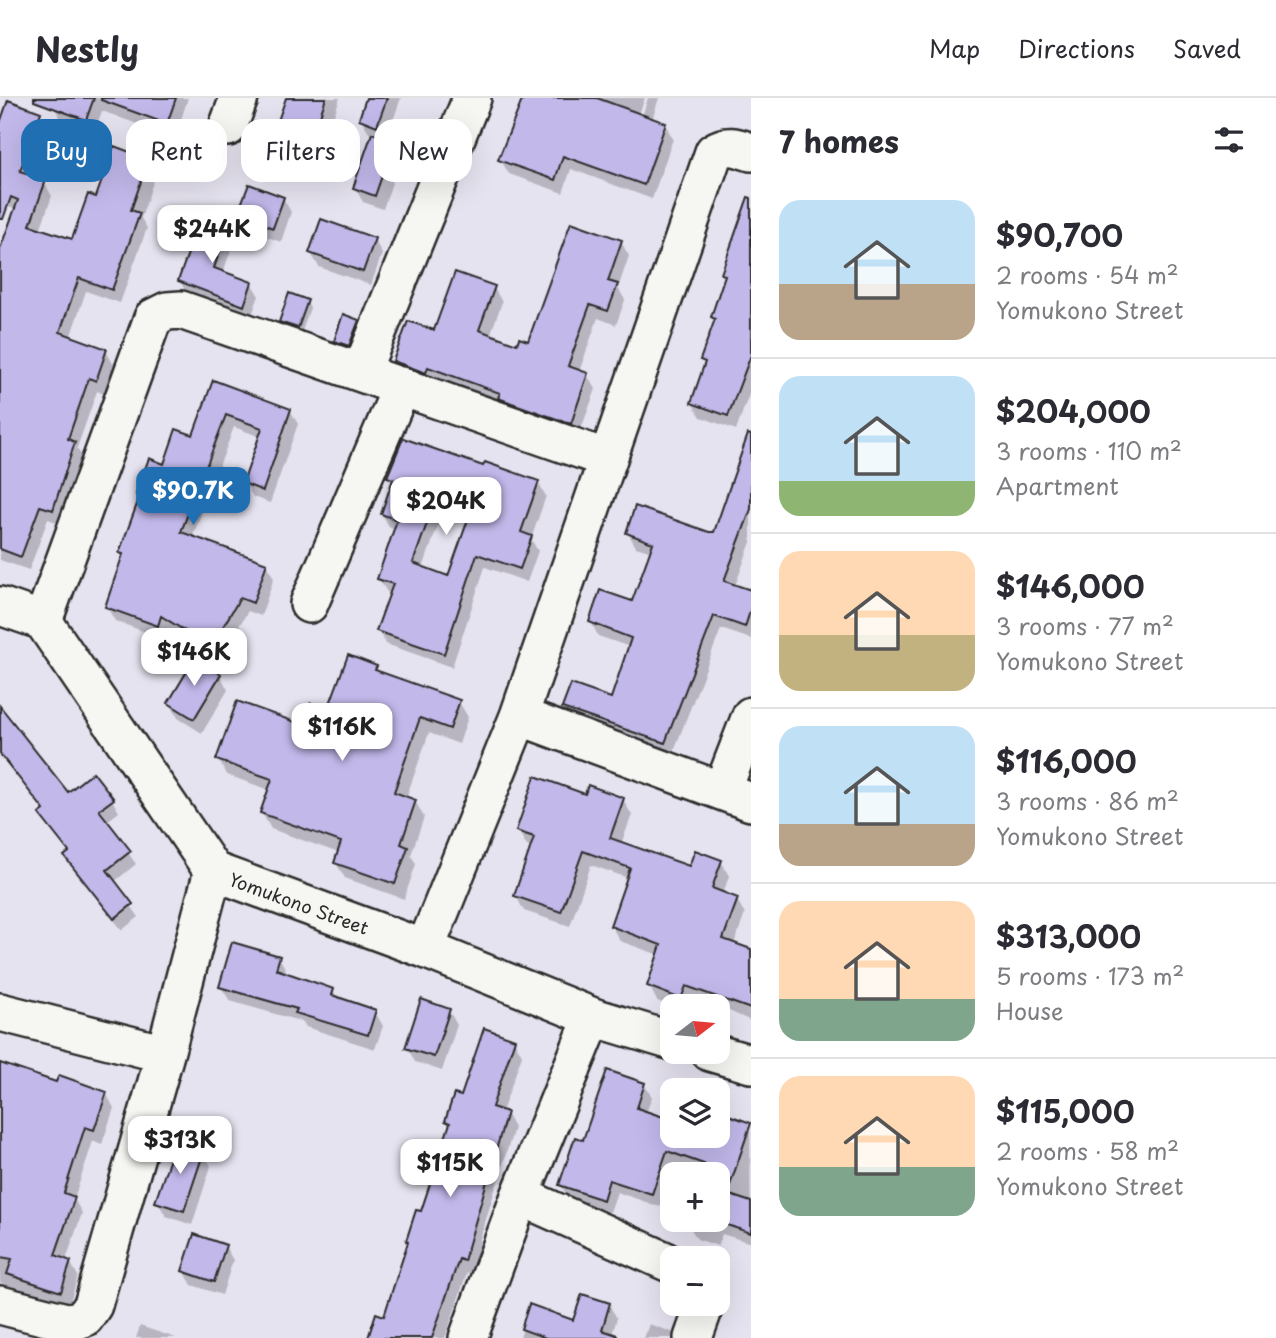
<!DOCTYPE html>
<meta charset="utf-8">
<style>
:root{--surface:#fff;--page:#f7f7f7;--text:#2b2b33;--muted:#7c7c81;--line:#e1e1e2;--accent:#1f6fb2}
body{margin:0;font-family:"Playpen Sans",sans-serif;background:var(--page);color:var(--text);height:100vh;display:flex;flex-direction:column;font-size:26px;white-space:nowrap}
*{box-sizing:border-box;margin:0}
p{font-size:23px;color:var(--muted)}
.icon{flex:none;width:38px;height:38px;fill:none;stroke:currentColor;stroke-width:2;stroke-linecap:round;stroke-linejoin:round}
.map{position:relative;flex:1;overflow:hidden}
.drawer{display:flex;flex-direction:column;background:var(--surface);width:525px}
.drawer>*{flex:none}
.hud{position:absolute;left:21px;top:21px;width:625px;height:63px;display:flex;gap:14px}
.needle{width:46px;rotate:74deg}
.tools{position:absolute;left:660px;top:896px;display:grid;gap:14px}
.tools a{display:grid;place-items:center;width:70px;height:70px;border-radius:14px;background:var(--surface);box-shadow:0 7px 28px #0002;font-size:35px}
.price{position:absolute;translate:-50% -60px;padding:0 16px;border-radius:14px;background:#fff;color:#222;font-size:23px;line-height:46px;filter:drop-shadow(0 2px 4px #0008)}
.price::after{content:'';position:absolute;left:50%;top:42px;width:21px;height:16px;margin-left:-10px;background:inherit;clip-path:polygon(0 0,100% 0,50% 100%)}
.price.current{background:var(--accent);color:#fff}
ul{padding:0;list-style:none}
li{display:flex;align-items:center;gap:21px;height:175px;padding:0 28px}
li+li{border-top:2px solid var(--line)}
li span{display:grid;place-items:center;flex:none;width:196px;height:140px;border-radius:21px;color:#555}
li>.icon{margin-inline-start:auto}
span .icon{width:84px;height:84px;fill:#fffc;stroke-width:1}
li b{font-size:30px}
h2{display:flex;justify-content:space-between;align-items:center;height:84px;padding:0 28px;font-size:30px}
.tag{padding:0 24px;border-radius:21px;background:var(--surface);box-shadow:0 7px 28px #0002;font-size:24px;line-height:63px}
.tag.current{background:var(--accent);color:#fff}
header{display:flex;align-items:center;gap:42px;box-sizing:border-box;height:98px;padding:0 35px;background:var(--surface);border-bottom:2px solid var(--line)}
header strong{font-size:33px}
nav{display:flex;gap:38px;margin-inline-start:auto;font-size:24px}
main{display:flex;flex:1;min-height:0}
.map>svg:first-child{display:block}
.shadow{fill:#0003;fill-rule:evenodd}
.building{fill:#c2b8ea;stroke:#2b2b2b;stroke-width:2;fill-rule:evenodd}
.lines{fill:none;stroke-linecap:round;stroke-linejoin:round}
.minor-casing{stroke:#2b2b2b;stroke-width:42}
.minor{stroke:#f6f6f2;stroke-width:37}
.labels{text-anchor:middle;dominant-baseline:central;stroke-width:5;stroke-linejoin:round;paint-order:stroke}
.street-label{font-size:18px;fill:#2b2b2b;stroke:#f6f6f2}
</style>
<header>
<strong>Nestly</strong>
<nav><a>Map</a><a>Directions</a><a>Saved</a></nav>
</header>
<main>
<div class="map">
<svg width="751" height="1240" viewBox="0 0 751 1240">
<rect width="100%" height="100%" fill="#e6e3f0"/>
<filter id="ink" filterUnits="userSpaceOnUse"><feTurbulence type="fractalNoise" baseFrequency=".0143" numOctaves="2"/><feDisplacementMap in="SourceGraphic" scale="14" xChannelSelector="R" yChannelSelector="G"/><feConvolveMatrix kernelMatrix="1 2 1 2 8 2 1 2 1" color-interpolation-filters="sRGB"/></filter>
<g filter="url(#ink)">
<path class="shadow" d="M57,0H188L175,40L102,13L94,35L62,23L54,9Z
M288,0H340L328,35L336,48L328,72L283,56L274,40Z
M368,0H401L386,42L393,45L401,59L383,111L363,104L355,90L373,38L370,36L361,21Z
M524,0H645L636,24L640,25L648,0H659L652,22L665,26L673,41L652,101L571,71L563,95L509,76L500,61Z
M39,16L48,30L30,79L44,84L52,98L40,132L73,143L97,101L148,62L156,76L141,120L147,130L120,205L86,193L70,240L106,253L114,267L104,296L97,293L77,350L82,359L61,426L48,421L29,472L0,462V157L17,112L0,106V30Z
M283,100L291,114L281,144L248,132L239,117Z
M745,104L751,106V291L736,332L701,319L692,305L705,268L702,262L716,224L713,219L726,181L723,176Z
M227,130L234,143L223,175L251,185L259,198L251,219L187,196L180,183Z
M374,141L382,156L371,187L319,169L310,154Z
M621,144L629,158L618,190L625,202L616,227L598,220L579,274L587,277L596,291L578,339L404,278L395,263L494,190L502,204L490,238L518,248L530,245Z
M306,204L310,210L301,236L285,230L281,224Z
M358,224L362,230L352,254L340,250L336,243Z
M214,284L290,312L298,326L270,405L253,399L245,385L261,339L234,329L192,440L266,466L274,480L261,518L248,513L219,562L169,530L165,541L115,523L107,509L124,459L121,455L141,401L138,396L194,339Z
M751,359V444L735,488L751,494V541L721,531L672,658L572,624L564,610L612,603L630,549L598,538L591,524L633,506L652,454L636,449L628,435L715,436Z
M484,371L538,385L546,398L531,441L538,453L527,484L485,469L452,569L386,546L378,533L391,496L387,494L379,481L396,432L390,430L382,416L393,386L389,379ZM444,410L471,419L449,480L423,470Z
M376,569L379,575L459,604L468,619L459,646L429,635L406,700L415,703L424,719L411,757L416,766L404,801L345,780L336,765L339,755L271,731L262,715L270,692L227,677L218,661L304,629L329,614Z
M220,577L228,592L202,635L178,620L170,605Z
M0,626L67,696L112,702L119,714L106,724L136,766L114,784L139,819L122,832L73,771L66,759L70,756L41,716L45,714L19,681L0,646Z
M586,699L623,702L632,717L621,746L690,770L721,763L729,778L723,796L737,802L745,816L734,846L751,852V923L718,908L694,902L692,908H672L657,903L649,888L659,857L620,843L611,828L628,780L591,767L570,828L524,813L516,798L532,750L527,748L518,733Z
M279,859L287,874L286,877L332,892L337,901L375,914L383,928L375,951L306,929L303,924L230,903L221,889Z
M449,913L457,927L442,973L415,964L407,949Z
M514,942L522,957L502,1014L506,1015L514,1030L479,1144L481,1147L472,1176L467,1175L445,1240H369L385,1220L450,1029L447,1023L462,1000Z
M0,967L57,987L106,995L114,1010L102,1046L93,1043L74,1101L82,1115L66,1162L70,1164L78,1178L69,1207L0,1185Z
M644,986L652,999L646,1015L672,1024V1038H718V1015L750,1026L751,1145L722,1136L718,1148L697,1141L689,1128L691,1122H718V1076H705L674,1066L660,1109L617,1094L610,1114L568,1100L561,1087L584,1044Z
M203,1054L211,1068L192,1127L166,1118L157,1103Z
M225,1148L233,1162L222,1197L192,1187L184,1173Z
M609,1207L617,1220L611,1240H520L530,1208L574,1224Z
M649,1226L672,1234L675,1240H644Z
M140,1228L176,1240H136Z"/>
<path class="building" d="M34,0H94L86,22L34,3Z
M101,0H176L167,26L101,2Z
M286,0H326L317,27L328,31L319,57L272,40Z
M366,0H387L377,28L359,21Z
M523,0H597L666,25L644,87L563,58L555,82L498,62Z
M8,2L41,14L20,73L46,82L30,127L72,141L88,96L96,99L114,48L149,61L131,112L140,115L112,192L79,180L60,234L107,251L96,283L89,280L68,341L75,344L53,412L40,408L21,459L0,451V151L18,102L11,99L3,121H0V25Z
M372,35L394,43L375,98L353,90Z
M249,86L284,99L273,130L237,117Z
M748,99L751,100V257L728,318L691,305L705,264L700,262L715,221L711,219L725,177L721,176Z
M201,119L228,129L214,170L252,184L244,208L178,183Z
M321,121L375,140L363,174L309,155Z
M571,124L622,142L608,183L618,186L608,213L590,207L568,268L588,275L571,326L498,300L500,295L428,269L426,275L393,263L408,223L434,232L455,174L495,188L479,232L517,246L519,240L528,243Z
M289,195L308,202L298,230L279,224Z
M343,216L359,222L349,248L334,243Z
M213,282L291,311L263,393L243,385L262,330L226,317L181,434L267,465L253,505L240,500L211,549L161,518L158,528L105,509L123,456L119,455L140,398L136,396L149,360L164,366L176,331L193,337Z
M748,336L751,337V411L724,483L751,492V510L745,529L714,518L665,645L562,610L571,586L611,600L631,540L589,524L600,492L632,503L653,445L626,435L635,408L709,434H714Z
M403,340L483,368L485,364L539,383L521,434L532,438L520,471L477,456L444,556L376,533L393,486L377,481L397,422L381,416L393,381L387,379ZM437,397L472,410L448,478L413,465Z
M348,557L377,568L375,572L460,602L450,631L420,620L394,694L416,702L401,746L408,749L395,786L334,765L341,744L260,715L272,681L216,662L237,603L303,627L311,605L328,611Z
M195,560L221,576L194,621L168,605Z
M0,608L68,694L93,674L114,701L99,712L131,753L107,772L133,806L114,821L64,758L69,754L39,716L44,712L0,656Z
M535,678L585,696L588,687L624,700L610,740L689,768L695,752L722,762L712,790L738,800L723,841L751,851V911L686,888L681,901L647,888L661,847L610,828L630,770L583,753L561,814L514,798L534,739L516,733Z
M232,844L280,858L276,871L334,891L332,897L376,912L368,937L295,915L297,911L219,889Z
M421,901L450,911L434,959L405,950Z
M484,930L515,941L492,1009L507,1014L464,1163L459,1161L432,1240H368L376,1215L384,1218L408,1144L406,1143L416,1112L421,1113L450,1025L445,1023L454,996L461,998Z
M0,965L56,984L59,977L107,994L94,1032L85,1029L64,1095L75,1099L55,1157L71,1163L61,1194L7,1176L12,1161L0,1159Z
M607,972L645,985L637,1010L672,1022V1038H718V1013L751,1025L727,1096L751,1104V1135L718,1124V1071L667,1053L652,1096L609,1082L603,1102L559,1087L575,1039L583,1042Z
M176,1043L204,1053L184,1113L155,1104Z
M194,1136L226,1147L214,1184L182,1173Z
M582,1196L610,1205L602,1232L617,1237L616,1240H546L521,1231L529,1206L573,1222Z"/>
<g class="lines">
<g class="minor-casing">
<path id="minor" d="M228,29L239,0
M361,274L472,0
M309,506L402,288
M0,508L43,523L213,773L425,851L593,919L672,943
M43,523L153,220L167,213L181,212L608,361
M519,618L751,704
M722,693L751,618
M425,851L519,618L714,54C727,45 737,49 751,54
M0,914L165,956
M710,954L751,966
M520,1098L672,1166
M0,1207L70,1225L85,1219L93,1207L165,956L213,773
M468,1240L520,1098L593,919
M693,1240L702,1215V1206"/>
</g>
<use href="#minor" class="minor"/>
</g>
</g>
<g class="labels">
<g class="street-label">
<text transform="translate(299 805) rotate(20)">Yomukono Street</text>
</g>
</g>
</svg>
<div class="tools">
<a><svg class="needle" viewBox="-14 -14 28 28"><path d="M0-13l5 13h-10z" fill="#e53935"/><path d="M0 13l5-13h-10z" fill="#7c7c81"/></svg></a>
<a><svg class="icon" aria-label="layers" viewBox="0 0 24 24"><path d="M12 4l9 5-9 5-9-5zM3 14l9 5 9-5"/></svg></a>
<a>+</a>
<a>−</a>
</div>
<b class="price" style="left:212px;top:167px">$244K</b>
<b class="price current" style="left:193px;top:429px">$90.7K</b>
<b class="price" style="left:446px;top:439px">$204K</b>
<b class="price" style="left:194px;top:590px">$146K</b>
<b class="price" style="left:342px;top:665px">$116K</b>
<b class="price" style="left:180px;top:1078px">$313K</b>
<b class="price" style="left:450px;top:1101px">$115K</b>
<div class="hud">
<a class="tag current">Buy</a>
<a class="tag">Rent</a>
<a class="tag">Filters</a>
<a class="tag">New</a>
</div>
</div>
<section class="drawer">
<h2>7 homes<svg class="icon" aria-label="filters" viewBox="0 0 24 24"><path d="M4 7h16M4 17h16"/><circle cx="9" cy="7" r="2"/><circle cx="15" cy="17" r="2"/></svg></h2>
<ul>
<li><span style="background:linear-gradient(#bfe0f5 60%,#b9a48a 0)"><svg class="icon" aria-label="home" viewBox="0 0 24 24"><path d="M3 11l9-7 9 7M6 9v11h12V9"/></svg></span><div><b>$90,700</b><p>2 rooms · 54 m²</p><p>Yomukono Street</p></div></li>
<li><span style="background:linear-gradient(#bfe0f5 75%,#8fb573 0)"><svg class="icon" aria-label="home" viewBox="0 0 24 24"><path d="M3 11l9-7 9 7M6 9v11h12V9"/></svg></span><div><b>$204,000</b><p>3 rooms · 110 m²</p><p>Apartment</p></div></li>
<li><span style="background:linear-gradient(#ffd9b3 60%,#c2b280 0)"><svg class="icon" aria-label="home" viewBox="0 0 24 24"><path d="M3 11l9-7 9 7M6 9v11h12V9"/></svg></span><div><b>$146,000</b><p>3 rooms · 77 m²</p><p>Yomukono Street</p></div></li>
<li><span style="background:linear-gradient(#bfe0f5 70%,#b9a48a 0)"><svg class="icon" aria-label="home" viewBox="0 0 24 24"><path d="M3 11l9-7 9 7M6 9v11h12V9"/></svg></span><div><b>$116,000</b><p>3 rooms · 86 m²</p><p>Yomukono Street</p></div></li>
<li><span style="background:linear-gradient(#ffd9b3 70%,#7fa58c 0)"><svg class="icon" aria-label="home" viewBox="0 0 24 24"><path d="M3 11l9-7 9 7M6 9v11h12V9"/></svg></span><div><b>$313,000</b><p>5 rooms · 173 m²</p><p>House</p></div></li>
<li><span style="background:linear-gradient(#ffd9b3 65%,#7fa58c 0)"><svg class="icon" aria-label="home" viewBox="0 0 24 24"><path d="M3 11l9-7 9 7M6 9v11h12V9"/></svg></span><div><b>$115,000</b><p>2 rooms · 58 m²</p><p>Yomukono Street</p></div></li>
</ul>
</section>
</main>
